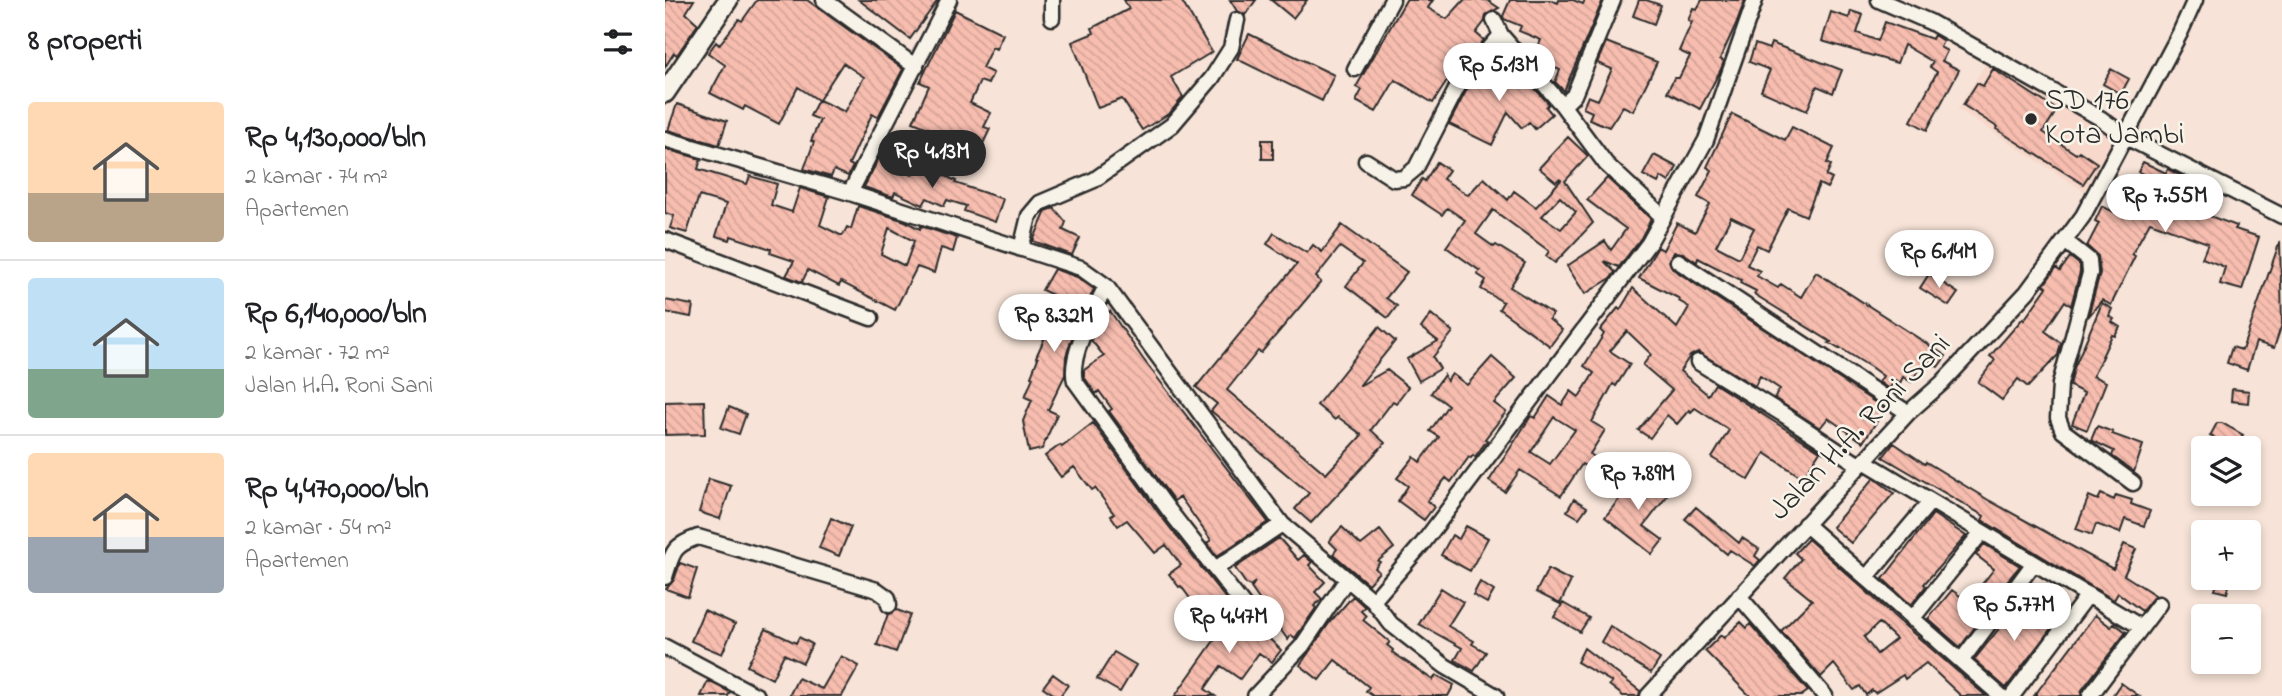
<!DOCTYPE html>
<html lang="id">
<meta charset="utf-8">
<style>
:root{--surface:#fff;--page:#f6f6f6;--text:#202124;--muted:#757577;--line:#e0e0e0;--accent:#2b2b2b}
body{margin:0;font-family:"Indie Flower",sans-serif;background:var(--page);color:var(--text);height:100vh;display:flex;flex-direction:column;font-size:26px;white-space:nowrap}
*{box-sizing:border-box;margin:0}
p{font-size:23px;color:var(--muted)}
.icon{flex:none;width:38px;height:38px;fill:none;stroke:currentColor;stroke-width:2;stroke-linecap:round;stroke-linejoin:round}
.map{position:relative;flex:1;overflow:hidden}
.drawer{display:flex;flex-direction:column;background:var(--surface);width:665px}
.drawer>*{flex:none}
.controls{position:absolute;left:1526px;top:436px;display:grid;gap:14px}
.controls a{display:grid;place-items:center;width:70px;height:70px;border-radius:7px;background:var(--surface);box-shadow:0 4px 10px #0003;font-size:35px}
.price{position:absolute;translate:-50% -60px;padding:0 16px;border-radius:24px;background:#fff;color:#222;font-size:23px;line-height:46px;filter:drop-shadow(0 2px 4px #0008)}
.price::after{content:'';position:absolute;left:50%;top:42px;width:21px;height:16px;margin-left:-10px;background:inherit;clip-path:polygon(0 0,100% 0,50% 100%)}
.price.selected{background:var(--accent);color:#fff}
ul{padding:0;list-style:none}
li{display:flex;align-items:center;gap:21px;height:175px;padding:0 28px}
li+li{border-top:2px solid var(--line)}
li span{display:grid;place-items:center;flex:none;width:196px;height:140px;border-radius:7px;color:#555}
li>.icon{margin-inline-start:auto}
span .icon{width:84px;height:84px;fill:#fffc;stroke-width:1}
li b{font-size:30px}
h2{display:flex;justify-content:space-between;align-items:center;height:84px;padding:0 28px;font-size:30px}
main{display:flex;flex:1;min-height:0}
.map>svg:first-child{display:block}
.built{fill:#f7d8cb}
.building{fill:url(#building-back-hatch);stroke:#2b2b2b;stroke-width:2;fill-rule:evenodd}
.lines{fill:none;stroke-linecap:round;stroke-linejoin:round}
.minor-casing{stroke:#2b2b2b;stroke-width:19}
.tertiary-casing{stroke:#2b2b2b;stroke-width:23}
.minor{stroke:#f7f3e8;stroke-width:14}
.tertiary{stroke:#f7f3e8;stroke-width:18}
.poi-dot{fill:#2b2b2b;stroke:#f7f3e8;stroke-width:2.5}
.labels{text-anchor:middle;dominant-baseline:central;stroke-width:5;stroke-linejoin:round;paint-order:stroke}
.poi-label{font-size:30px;fill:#2b2b2b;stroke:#f7f3e8;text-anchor:start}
.street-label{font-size:30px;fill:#2b2b2b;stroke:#f7f3e8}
</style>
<main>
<section class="drawer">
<h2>8 properti<svg class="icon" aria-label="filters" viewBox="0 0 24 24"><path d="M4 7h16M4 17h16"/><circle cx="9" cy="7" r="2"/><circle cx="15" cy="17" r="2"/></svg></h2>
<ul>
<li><span style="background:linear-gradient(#ffd9b3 65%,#b9a48a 0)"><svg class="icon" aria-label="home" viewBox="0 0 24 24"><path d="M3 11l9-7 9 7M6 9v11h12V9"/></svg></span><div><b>Rp 4,130,000/bln</b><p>2 kamar · 74 m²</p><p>Apartemen</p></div></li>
<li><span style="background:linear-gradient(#bfe0f5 65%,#7fa58c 0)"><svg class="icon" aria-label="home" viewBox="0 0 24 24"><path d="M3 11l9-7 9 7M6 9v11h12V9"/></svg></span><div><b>Rp 6,140,000/bln</b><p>2 kamar · 72 m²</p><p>Jalan H.A. Roni Sani</p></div></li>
<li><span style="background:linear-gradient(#ffd9b3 60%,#9aa5b1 0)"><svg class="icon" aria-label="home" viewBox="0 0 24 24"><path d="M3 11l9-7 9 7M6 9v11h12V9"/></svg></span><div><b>Rp 4,470,000/bln</b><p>2 kamar · 54 m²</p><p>Apartemen</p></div></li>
</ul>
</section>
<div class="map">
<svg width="1617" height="696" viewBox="0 0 1617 696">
<defs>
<pattern id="building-back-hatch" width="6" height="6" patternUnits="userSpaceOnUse" patternTransform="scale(1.75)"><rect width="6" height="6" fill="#f7bdaf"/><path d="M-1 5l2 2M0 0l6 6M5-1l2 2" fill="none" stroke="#d4a397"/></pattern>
</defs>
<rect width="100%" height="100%" fill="#f7e3d7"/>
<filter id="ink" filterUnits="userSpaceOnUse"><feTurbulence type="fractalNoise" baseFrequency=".0143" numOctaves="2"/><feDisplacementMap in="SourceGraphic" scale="14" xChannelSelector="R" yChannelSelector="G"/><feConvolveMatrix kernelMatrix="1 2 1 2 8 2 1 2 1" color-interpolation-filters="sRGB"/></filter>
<g filter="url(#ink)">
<path class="built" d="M1321,63L1442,129L1450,146L1422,193L1293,109Z"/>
<path class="building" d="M0,0H29L21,13L33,24L12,55L9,53L0,67Z
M92,0H142L238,69L213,117L207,114L184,164L188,166L183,176L169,170L166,177L139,169L149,142L146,141L155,120L145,116L153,100L133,87L114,124L80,106L78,110L45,93L60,65L43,53L51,42L54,45L74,19L77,21ZM178,63L199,77L180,112L154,100Z
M194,0H273L245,39Z
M459,0H516L547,52L506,77L518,97L505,113L477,130L457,99L433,108L407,42L429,33L427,28L464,9Z
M565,0H591L580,15L572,11Z
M606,0H642L628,18Z
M741,0H768L763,8L782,19L799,0H822L834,8L821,15L820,21L811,33L819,40L784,83L782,81L768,103L730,80L711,112L691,101L697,90L691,87Z
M845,0H885L893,3L894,0H908L918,4L920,0H938L899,91L890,82L895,70L868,58L876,40L854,31L856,26L839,19L838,16Z
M974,0H981L996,5L989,24L968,16Z
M1037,0H1080L1071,24L1055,59L1059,61L1056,69L1035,109L1002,92L1009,78H1014L1025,56L1014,51L1027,22L1023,20L1028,8L1032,9Z
M290,10L338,34L331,49L327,47L317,68L328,73L323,84L315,81L305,103L326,113L319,127L325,129L316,148L286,134L285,137L248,122L264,86L255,82Z
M1186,11L1198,15L1192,33L1213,41L1220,22L1267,39L1269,35L1278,41L1275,47L1282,51L1277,61L1294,70L1262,130L1246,121L1272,72L1265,67L1268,62L1239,45L1232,63L1157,41L1166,12L1184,18Z
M584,34L669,75L657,101L572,59Z
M941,42L992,62L968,111L958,106L944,127L924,119L927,112L918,108L923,96L933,100L947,69L932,63Z
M1106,43L1177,70L1168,93L1152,86L1142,111L1096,91L1105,70L1084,62L1090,44L1104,49Z
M831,55L873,92L884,104L881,107L887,114L870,129L864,122L857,128L843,112L827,145L784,124L803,87Z
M1328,69L1392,110L1378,132L1411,154L1414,151L1432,163L1418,184L1331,129L1332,127L1298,105L1312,83L1318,86Z
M1446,69L1464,79L1456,94L1438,84Z
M12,104L62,121L54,145L3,130Z
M1067,114L1120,140L1127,127L1169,148L1162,163L1166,165L1161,176L1167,179L1162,188L1154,184L1141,216L1123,208L1102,250L1092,245L1082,265L1095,271L1092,276L1113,288L1116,284L1136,297L1151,272L1281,356L1273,367L1261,359L1246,382L1238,377L1235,383L1230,380L1224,389L1214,382L1218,376L1207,368L1175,348L1174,349L1164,343L1166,342L1089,294L1091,291L1075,283L1076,280L1033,258L1032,262L1018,253L1009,252L1004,260L1008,269L1220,409L1198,442L1163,418L1155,428L1109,398L1115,389L1095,376L1090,386L1033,352L1025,356L1015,371L1043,395L1050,384L1155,451L1138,478L1100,453L1084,480L1047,458L1064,430L1030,408L1026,412L1024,410L1012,424L1002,415L985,438L973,430L1007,390L978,365L986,354L962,331L945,351L965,364L951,386L948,384L927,422L940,430L925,454L943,466L936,476L917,464L896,496L855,470L840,492L824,481L866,416L870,418L884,396L897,405L906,391L914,397L929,373L919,366L939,334L935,330L953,308L955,310L968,288L1012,328L1024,307L1014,301L1015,299L974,278L993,247L998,250L1012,223L1030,232L1045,204L1033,197L1047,170L1042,167ZM1066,217L1089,228L1074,258L1051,246ZM889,417L910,430L885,464L866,452Z
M903,137L923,156L900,181L928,223L890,263L881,256L884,251L828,210L811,234L829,247L831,245L860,263L845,287L888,314L884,319L897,330L885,346L834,309L838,302L816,289L821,280L812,274L815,271L781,247L800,220L782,208L777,215L747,195L757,179L760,181L772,162L784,170L778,179L803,195L819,178L843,200L849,191L871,207L896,180L894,179L891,182L874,168ZM895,197L911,212L896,229L877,216Z
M597,140H608V159H597Z
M0,149L36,159L33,169L82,184L85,176L112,184L106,205L127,212L135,188L164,197L155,225L175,235H178L182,227L186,229L193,206L240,221L255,229L256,226L292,238L288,252L276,248L269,273L252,267L230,310L176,282L174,286L143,270L137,282L121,276L129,261L105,253L106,249L66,236L65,240L51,236L61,204L34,196L22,233L5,228L9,216L0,213ZM224,228L249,241L240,266L216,254Z
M989,155L1012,167L1004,182L996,177L993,183L978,175Z
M214,158L247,175L251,167L275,179L277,174L291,181L290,183L338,199L330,222L299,211L301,206L282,200L279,206L262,198L258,205L230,192L228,197L199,187Z
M1478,162L1501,173L1503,169L1516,176L1508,191L1542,204L1539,214L1572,226L1570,229L1594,237L1577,290L1555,284L1560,267L1537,258L1543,243L1485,222L1467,254L1470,256L1446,305L1437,300L1423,317L1435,273L1433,256L1422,246L1434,223L1430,221L1437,206L1459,217L1480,175L1473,172Z
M942,178L986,219L976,238L954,267L939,261L950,272L946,278L920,294L902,266L940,241L946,250L961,229L922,200Z
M389,208L401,222L398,230L415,238L407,255L368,241L381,211Z
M677,225L742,272L721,298L732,306L723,318L681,286L698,263L675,247L651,277L656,282L596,353L593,351L562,390L661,474L697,435L673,417L670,420L652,405L714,327L730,341L694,386L722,370L743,387L731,403L728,401L706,430L720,443L646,523L630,509L644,493L546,411L552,404L531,387L632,264L602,244L609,233L642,253L648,245L657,252Z
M1615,241L1617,324L1609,348L1591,342L1582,370L1562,363L1567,347L1577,350Z
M1405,257L1415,265V272L1406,306L1400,301L1380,331L1396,343L1393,355L1363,387L1353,379L1337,400L1313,382L1330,360L1325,356L1358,318L1359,320L1382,287L1379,285L1391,268L1395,271Z
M389,269L412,277L429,289L410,329L401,356L400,375L383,410L392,414L377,449L364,452L358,421L367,400L360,397L368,377L366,376L373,358L371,357L380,337L375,335L394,298L377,290Z
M1264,274L1293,293L1284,306L1255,288Z
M0,300L28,305L26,317L0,312Z
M1437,303L1447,309L1444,316L1449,319L1447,322L1455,327L1450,336L1447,335L1428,376L1441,382L1422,430L1407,424L1419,393L1405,386L1409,368Z
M445,311L478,359L603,522L552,556L542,543L546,540L515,497L509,501L444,411L447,409L434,391L431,394L419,377V370L439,356L426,340L436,317Z
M766,314L788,332L768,357L775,369L754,381L742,359L773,341L756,328Z
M827,357L851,378L829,403L841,412L820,439L822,440L810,457L808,455L806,458L804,457L786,482L781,478L762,501L769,507L759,520L733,501L743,486L732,478L749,457L755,462L774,437L765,431L783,405L766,393L779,375L782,381L787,374L802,385Z
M1567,389L1584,391L1583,403L1566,401Z
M39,401L40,434L0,435V402Z
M64,407L81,414L74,434L56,428Z
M428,423L495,515L564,603L541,622L527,606L529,604L516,586L514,587L504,574L516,565L501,545L490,553L462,520L453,526L446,516L449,514L430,488L427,490L409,467L396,477L380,456L395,445L397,447Z
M1552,423H1557L1578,435L1571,448L1545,436Z
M1432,426L1448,432L1447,434L1478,445L1469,472L1447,456L1449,451L1426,440Z
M1229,443L1260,464L1261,462L1325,501L1448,569L1459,544L1471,549L1459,575L1490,595L1477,611L1453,593L1449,600L1317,520L1319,516L1218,457Z
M974,474L1002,496L979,526L998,540L987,554L940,517Z
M1209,478L1229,493L1186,543L1167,527Z
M44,479L66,486L55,519L34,512Z
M1436,494L1449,500L1451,495L1467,500L1466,504L1485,511L1479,526L1460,519L1455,533L1431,524L1427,535L1411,529L1424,496L1433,500Z
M909,499L922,507L914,518L902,511Z
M1031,507L1074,543L1077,538L1094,549L1090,556L1095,560L1090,566L1065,550L1062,554L1020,519Z
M1268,514L1301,536L1259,584L1261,586L1246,605L1218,579Z
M166,518L186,527L174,556L154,548Z
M801,526L823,538L805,571L776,555L787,535L794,539Z
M677,527L696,545L715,530L729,548L713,561L715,562L710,568L714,572L703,584L668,554L672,549L664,541Z
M614,538L633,560L639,555L647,562L644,565L660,582L650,592L657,599L649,606L651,608L630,638L626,635L623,640L586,588L590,582L585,586L581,584L570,568Z
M1143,539L1240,626L1321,696H1296L1261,663L1240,679L1238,675L1210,693L1207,690L1201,695L1195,686L1189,690L1169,664L1156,677L1116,631L1147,600L1120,578L1136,559L1130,553ZM1214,623L1231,639L1212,654L1199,637Z
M1319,544L1355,566L1316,612L1319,615L1295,647L1263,619L1287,590L1303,602L1329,569L1311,555Z
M15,563L32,569L23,597L1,589L9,580Z
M883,569L906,581L895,604L871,592Z
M1554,578H1566L1562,593L1550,590Z
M815,582L829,591L822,603L808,595Z
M776,588L798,602L783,626L809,641L807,644L821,652L809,671L790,660L797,648L754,624Z
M688,596L700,607L696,611L701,616L698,620L725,642L722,645L728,650L727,652L768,680L771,675L789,685L783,696H708L701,691L704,687L670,660L654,680L635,665L665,622Z
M1356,601L1390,623L1341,688L1309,660Z
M898,603L924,618L915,632L889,617Z
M39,610L70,624L57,654L26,641Z
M232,610L245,615L231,652L212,645L223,614Z
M570,611L582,624H589L616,650L607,662L594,653L575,679L556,666L540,689L550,696H510Z
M1430,615L1446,627L1449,623L1461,632L1417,690L1416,696H1369Z
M1076,622L1082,628L1085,624L1143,691L1136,696H1085L1040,651L1056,635L1059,638Z
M945,626L995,659L986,673L936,642Z
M101,629L131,643L134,637L147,644L138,663L119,654L107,679L82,666Z
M919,648L975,691L974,696H958L944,685L947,682L912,662Z
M449,652L471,665L455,692L432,679Z
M176,656L194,666L177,696H124L133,678L157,689Z
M388,674L403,685L395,696H391L378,687Z
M43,681L65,692L63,696H36Z
M1456,683L1474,696H1447Z"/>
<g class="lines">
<g class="minor-casing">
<path id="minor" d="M159,0L251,67
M1214,0L1265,22L1435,118L1461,137L1617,216
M387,18V0
M829,20L836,35L898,106L941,164L998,217
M690,69L727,0
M898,106L909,95L948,0
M0,139L185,193L416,268L441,286L617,524L708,601L726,624L780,666L831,696
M701,161L729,179L739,178L751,168L795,82L836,35
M185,193L284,0
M0,240L206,318
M1400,241L1424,260L1425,273L1395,384L1393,418L1398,431L1468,483
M356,249L364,216L375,203L429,180L507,125L547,78L566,48L572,20
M1013,261L1243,413
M441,286C430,309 403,356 410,381L503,509L586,615
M1033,362L1119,415L1194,465
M1199,461L1476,627
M1140,524L1336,696
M550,569L617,524
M0,577C8,552 7,546 33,537L212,590L223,598L224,605
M1201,578L1266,501
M1074,596L1160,696
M708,601L758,543L984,243L1041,140L1090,0
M1247,619L1317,532
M0,647L92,696
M1296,661L1369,563
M590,696L637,646L682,579
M983,696L1243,413L1277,383L1362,292L1418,216L1515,33L1530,0
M1347,696L1423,595
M1425,696L1494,604"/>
</g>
<g class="tertiary-casing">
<path id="tertiary" d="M0,93L63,0"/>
</g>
<use href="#minor" class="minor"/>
<use href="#tertiary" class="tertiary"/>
</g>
</g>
<circle class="poi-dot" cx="1366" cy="119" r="7"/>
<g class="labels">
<g class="poi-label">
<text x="1380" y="102">SD 176<tspan x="1380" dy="34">Kota Jambi</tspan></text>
</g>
<g class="street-label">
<text transform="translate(1196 428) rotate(-46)">Jalan H.A. Roni Sani</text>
</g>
</g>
</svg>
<div class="controls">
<a><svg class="icon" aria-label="layers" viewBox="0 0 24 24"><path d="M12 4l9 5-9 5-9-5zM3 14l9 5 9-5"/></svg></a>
<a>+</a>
<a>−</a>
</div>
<b class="price" style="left:834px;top:103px">Rp 5.13M</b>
<b class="price selected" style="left:267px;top:190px">Rp 4.13M</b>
<b class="price" style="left:1500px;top:234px">Rp 7.55M</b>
<b class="price" style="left:1274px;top:290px">Rp 6.14M</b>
<b class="price" style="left:389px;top:354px">Rp 8.32M</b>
<b class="price" style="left:973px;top:512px">Rp 7.89M</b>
<b class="price" style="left:1349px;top:643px">Rp 5.77M</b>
<b class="price" style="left:564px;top:655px">Rp 4.47M</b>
</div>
</main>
